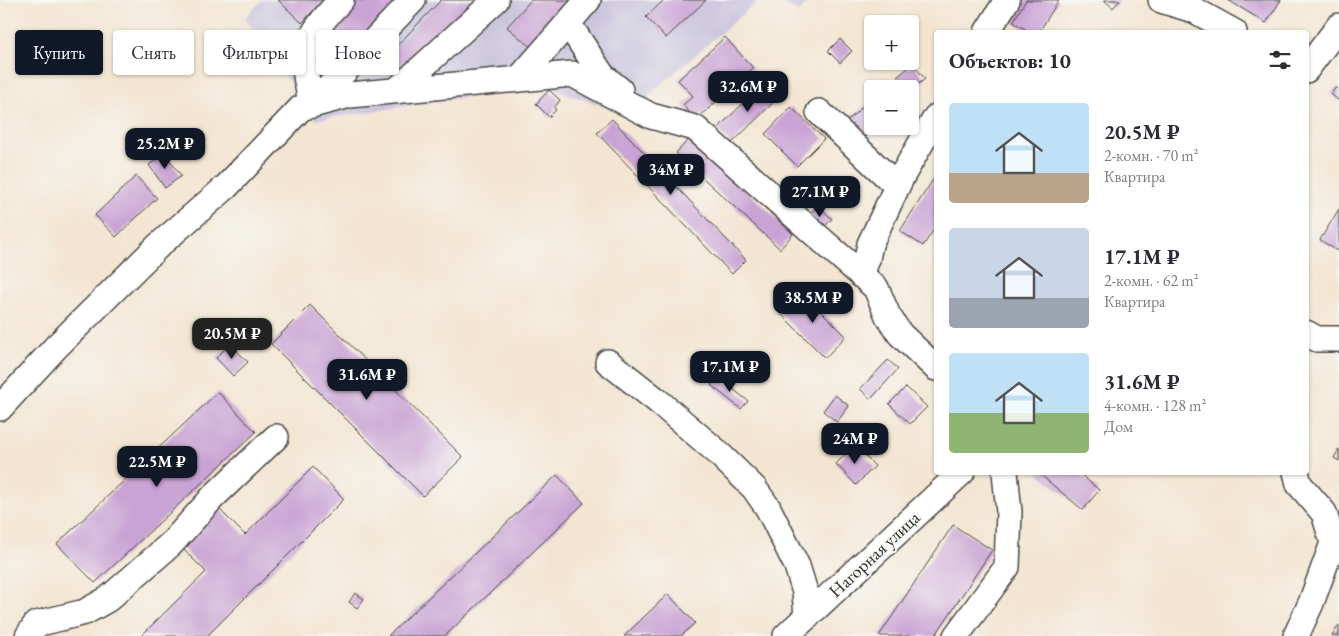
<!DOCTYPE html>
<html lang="ru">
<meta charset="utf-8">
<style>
:root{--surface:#fff;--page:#f2f2f3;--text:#2b2b33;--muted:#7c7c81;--accent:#111827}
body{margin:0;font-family:"EB Garamond",serif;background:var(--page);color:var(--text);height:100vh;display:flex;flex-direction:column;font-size:19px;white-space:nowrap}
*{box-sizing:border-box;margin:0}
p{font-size:16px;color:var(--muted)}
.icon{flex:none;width:28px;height:28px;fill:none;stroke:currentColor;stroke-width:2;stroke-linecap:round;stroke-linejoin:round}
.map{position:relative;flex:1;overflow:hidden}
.side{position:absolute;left:934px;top:30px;width:375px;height:445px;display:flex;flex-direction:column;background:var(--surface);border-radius:5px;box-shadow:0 1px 4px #0004}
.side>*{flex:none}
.banner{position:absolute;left:15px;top:30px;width:475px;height:45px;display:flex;gap:10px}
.controls{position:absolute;left:864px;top:15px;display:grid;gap:10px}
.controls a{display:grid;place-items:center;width:55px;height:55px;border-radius:5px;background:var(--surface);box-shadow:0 1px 4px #0004;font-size:25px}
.price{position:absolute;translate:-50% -42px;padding:0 11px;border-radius:10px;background:var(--accent);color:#fff;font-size:16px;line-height:32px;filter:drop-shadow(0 1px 2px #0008)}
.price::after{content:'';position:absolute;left:50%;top:30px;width:15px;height:11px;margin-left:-8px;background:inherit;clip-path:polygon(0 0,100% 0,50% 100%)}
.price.selected{background:#222;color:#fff}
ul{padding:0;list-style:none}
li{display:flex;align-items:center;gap:15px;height:125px;padding:0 15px}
li span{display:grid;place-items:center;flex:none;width:140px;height:100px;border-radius:5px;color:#555}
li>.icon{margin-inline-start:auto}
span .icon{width:60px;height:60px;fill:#fffc;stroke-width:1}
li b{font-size:21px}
h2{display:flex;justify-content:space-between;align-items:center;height:60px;padding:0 15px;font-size:21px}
.tag{padding:0 18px;border-radius:5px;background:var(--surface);box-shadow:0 1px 4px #0004;font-size:18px;line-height:45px}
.tag.selected{background:var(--accent);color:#fff}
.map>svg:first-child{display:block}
.industrial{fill:#c6c0da}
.building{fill:#c9a3d4}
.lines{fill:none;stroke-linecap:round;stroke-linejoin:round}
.minor-casing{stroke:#494744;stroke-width:28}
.minor{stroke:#fff;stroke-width:25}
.labels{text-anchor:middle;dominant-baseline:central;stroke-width:4;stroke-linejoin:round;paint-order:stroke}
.street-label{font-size:18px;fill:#2b2b2b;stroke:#f6f6f2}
</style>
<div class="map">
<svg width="1339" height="636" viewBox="0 0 1339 636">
<rect width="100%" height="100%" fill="#f6f6f2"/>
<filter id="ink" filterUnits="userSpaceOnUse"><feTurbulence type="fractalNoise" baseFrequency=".02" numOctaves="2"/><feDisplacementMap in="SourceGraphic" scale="10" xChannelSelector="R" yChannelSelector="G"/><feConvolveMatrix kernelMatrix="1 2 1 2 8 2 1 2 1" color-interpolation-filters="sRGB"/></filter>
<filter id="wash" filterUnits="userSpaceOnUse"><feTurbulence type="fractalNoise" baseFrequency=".0096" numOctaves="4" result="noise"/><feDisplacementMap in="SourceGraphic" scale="20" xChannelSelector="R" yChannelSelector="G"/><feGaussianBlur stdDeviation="1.12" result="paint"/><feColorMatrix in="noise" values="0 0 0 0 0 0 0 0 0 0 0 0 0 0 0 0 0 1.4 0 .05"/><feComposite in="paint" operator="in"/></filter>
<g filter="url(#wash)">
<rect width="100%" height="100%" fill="#f3e5d1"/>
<path class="industrial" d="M262,0H759L651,93L635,117L541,85L316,120L245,18Z
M777,0H810L799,12Z"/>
<g id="blocks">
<path class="building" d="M278,0H323L302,23Z
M357,0H399L343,61L319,42Z
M441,0H477L401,73L387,56Z
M531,0H577L534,50L507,27Z
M664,0H706L666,38L646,17Z
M1026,0H1059L1039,32H1030L1013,22Z
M1104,0H1120L1113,8Z
M1228,0H1281L1266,23Z
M725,37L753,68L696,120L683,105L693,96L678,80Z
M840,39L852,51L840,63L828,51Z
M913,64L925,79L910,91V89H907L897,77Z
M765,82L779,97L731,144L717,129Z
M1336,87L1339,90V101L1331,94Z
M549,90L560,100L554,108L556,110L549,117L536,104Z
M872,98V126H876L858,143L842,126Z
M791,107L824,139L797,166L765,134Z
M612,119L746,260L732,274L597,133Z
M690,138L793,234L780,249L676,153Z
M165,153L181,176L165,188L149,165Z
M936,175V226L923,246L900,231Z
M136,176L157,198L116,237L95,215Z
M818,205L832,219L821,230L808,216Z
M1339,209V252L1320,240Z
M801,291L846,336L825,358L779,312Z
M310,305L463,457L423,496L271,344Z
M230,344L248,362L233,376L216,358Z
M888,360L898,369L871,399L860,389Z
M718,377L748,401L741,409L711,385Z
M906,387L927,407L910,424L889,404Z
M218,392L256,432L95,583L57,544Z
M835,395L849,406L837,422L823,411Z
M854,445L875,466L856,485L836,464Z
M1339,449V461L1334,458Z
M313,467L344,499L207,636H141L206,572L178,544L216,506L245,535Z
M1037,472H1078L1099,490L1083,510Z
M557,475L584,503L445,636H388Z
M953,525L992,550L935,636H879Z
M355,593L364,599L357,608L349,602Z
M668,594L695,623L681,636H624Z
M1339,625V636H1332Z"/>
</g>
</g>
<g filter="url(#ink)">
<use href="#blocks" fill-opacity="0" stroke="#494744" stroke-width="1"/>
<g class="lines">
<g class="minor-casing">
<path id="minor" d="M1161,0L1194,10L1234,32
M568,23L602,75L620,90
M987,32L1007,0
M1306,70L1339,26
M519,79L588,0
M397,90L496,0
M312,105L413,0
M312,105C309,93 306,79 305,67C303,40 324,18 341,0
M819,112L897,186
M861,275L867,259L870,244L902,176L936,117
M1306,333L1317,339H1339
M608,362L659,402L716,451L754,488L768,508L797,566L805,592L807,617
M0,408L55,348L159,245L226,187L301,108L350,95L572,74L651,116L695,128L876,288L888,316L900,334L936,368
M1296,472L1299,484L1324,513L1333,543
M28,636L36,624L85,612L108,599L172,543L213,497L276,437
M786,636L962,472
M956,636L1007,567L1009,512L1005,472
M1296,636L1311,603L1333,543"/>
</g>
<use href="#minor" class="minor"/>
</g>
</g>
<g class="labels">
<g class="street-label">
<text transform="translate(874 554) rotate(-43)">Нагорная улица</text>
</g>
</g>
</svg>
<div class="controls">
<a>+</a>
<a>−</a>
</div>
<b class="price" style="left:748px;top:113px">32.6M ₽</b>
<b class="price" style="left:165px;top:170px">25.2M ₽</b>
<b class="price" style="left:671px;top:196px">34M ₽</b>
<b class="price" style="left:820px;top:218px">27.1M ₽</b>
<b class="price" style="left:813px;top:324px">38.5M ₽</b>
<b class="price selected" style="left:232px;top:360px">20.5M ₽</b>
<b class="price" style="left:730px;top:393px">17.1M ₽</b>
<b class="price" style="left:367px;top:401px">31.6M ₽</b>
<b class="price" style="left:855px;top:465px">24M ₽</b>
<b class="price" style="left:157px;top:488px">22.5M ₽</b>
<div class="banner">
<a class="tag selected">Купить</a>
<a class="tag">Снять</a>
<a class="tag">Фильтры</a>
<a class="tag">Новое</a>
</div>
<section class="side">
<h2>Объектов: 10<svg class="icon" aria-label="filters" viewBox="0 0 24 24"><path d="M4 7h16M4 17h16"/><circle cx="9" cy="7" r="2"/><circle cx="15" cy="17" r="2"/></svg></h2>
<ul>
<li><span style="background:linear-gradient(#bfe0f5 70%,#b9a48a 0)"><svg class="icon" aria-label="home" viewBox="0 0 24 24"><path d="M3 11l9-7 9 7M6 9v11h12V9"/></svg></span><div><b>20.5M ₽</b><p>2-комн. · 70 m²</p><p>Квартира</p></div></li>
<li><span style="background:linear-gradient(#c9d6e8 70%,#9aa5b1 0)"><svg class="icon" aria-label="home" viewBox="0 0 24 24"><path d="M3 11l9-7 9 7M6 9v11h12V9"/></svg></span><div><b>17.1M ₽</b><p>2-комн. · 62 m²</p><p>Квартира</p></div></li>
<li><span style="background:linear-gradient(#bfe0f5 60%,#8fb573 0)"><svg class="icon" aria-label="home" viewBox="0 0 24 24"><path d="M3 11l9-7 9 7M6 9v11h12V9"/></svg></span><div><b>31.6M ₽</b><p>4-комн. · 128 m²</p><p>Дом</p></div></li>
</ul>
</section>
</div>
